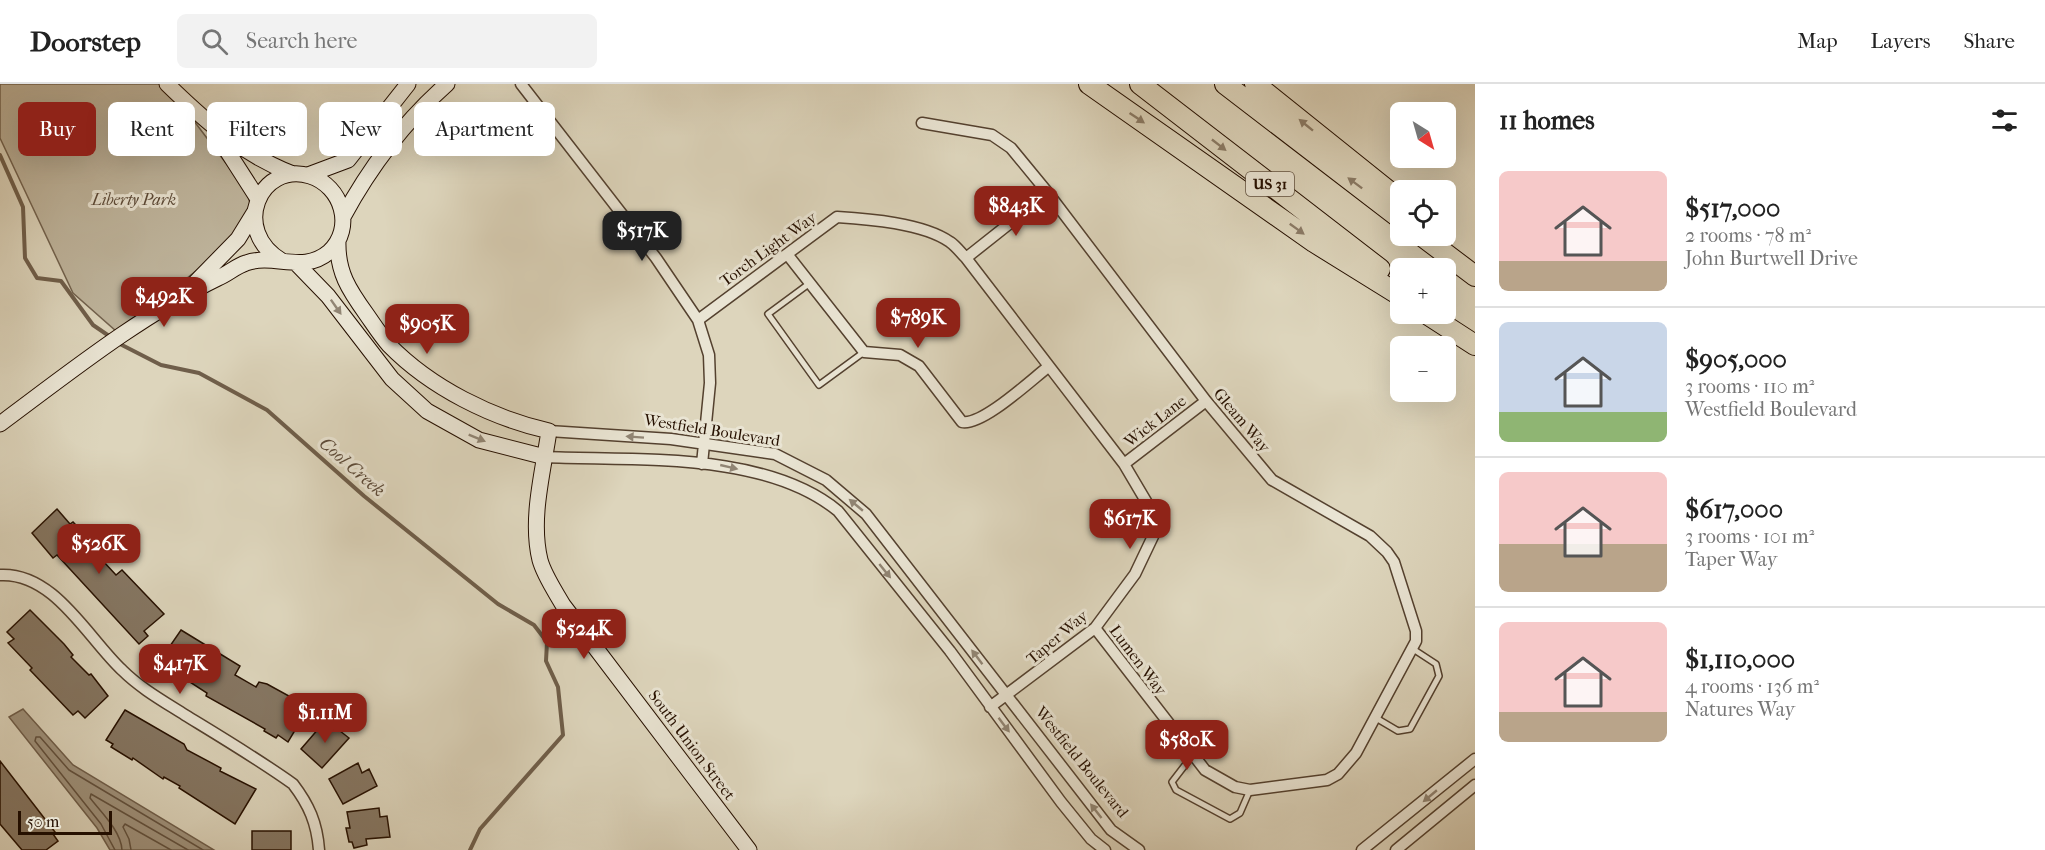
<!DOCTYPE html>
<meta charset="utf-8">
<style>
:root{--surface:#fff;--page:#f2f2f2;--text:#222;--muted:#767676;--line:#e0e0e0;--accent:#8f2418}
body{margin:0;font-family:"IM FELL French Canon",serif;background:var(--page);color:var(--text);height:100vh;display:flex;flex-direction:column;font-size:22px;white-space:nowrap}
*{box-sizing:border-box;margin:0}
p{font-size:20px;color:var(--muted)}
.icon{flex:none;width:33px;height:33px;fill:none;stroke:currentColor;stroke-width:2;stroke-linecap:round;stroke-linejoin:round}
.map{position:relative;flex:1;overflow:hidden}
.side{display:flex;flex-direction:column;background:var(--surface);width:570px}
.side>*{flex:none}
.banner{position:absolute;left:18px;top:18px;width:570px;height:54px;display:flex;gap:12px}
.needle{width:39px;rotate:143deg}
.fabs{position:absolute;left:1390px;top:18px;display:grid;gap:12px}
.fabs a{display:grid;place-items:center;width:66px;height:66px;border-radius:9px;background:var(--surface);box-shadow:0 6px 24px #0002;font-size:30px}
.scale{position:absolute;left:18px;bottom:15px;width:94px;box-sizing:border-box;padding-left:6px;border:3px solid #261000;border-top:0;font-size:16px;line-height:21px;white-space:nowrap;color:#261000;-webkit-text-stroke:4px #e9e4d3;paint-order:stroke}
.price{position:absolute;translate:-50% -51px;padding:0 14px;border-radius:12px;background:var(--accent);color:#fff;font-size:20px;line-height:39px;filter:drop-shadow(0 2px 3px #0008)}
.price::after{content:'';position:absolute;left:50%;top:36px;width:18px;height:14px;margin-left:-9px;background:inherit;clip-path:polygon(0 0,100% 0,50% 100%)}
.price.selected{background:#222;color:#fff}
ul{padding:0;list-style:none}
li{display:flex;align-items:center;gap:18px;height:150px;padding:0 24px}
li+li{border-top:2px solid var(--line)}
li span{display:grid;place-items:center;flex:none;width:168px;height:120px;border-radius:9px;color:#555}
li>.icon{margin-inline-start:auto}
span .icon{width:72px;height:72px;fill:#fffc;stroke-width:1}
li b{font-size:26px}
h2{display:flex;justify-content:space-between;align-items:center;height:72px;padding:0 24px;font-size:26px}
.chip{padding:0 21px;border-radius:9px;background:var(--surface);box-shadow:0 6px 24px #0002;font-size:21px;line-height:54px}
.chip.selected{background:var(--accent);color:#fff}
header{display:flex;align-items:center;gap:36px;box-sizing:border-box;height:84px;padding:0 30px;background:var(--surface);border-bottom:2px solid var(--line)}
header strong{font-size:28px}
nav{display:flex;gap:33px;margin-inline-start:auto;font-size:21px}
.search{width:420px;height:54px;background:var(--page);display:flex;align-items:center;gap:15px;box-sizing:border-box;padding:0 21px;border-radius:9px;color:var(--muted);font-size:22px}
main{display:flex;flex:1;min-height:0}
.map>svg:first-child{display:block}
.green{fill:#beb49c;stroke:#72624e;stroke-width:1.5}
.water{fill:#9f927c;stroke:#6f5e4a;stroke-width:1.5}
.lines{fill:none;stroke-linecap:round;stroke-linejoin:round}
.shore{stroke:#62513e;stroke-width:1.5}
.stream{stroke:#6f5e4a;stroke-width:4}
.building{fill:#857662;stroke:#261000;stroke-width:1.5}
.lane-casing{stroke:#54412f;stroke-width:8}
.street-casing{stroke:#54412f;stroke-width:13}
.secondary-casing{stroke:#261000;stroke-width:17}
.highway-casing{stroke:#261000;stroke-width:22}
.lane{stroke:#e9e4d3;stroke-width:5}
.street{stroke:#e9e4d3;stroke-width:10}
.secondary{stroke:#e9e4d3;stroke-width:15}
.highway{stroke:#ddd5bc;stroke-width:20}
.oneway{fill:#8b7c67}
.oneway2{fill:#918574}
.labels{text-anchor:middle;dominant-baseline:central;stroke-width:6;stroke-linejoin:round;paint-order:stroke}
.shield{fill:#e9e4d3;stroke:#60503f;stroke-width:1.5}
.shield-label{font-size:15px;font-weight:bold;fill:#261000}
.park-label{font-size:16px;font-style:italic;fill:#5b4937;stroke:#e9e4d3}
.street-label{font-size:16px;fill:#261000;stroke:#e9e4d3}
.water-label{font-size:18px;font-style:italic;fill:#5c4a38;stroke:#e9e4d3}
</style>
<header>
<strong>Doorstep</strong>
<div class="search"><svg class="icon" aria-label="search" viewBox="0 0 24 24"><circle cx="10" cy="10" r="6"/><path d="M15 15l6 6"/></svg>Search here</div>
<nav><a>Map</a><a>Layers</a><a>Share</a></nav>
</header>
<main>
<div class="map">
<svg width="1475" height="766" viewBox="0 0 1475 766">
<rect width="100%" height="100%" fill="#ddd5bc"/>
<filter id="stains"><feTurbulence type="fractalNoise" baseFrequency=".00333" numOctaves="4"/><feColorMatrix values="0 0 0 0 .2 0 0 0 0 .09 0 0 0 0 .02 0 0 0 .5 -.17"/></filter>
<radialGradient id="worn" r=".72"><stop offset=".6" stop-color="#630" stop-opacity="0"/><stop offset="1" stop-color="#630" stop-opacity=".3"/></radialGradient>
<path class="green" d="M0,0H166L244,103C247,109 251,117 250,125C244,159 145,225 116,247L73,209L0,54Z"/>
<path class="water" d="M23,625L73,681L214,766H110L97,744L9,633Z"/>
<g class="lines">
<path class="shore" d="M115,766L101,740L35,657L36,653H40L69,686L203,766
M122,766C121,747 101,728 90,714L91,710L188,766
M131,766L129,755L123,743L125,740L171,766"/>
<path class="stream" d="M0,71L23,123L25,174L37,194L61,197L93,241L112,254
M118,259L161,281L199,289L267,326L364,412L498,520L534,541L547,558L546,577L558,603L563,651L480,745L470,766"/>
</g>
<path class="building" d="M57,425L70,440L73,438L93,459L95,456L109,471L103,477L116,491L122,486L164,530L144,547L148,552L139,560L57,471L53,474L32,449Z
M30,526L64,560L73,571L71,573L89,591L91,590L108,612L85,634L78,627L73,631L30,586L32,584L8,559L14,555L7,548Z
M181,546L240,582L235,591L256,603L259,598L267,600L309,623L288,658L278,651L276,654L264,647L265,645L206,612L207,609L159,578Z
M125,626L184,660L187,666L221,684L220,687L256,705L235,740L179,704L180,702L164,693L163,695L133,674L132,676L111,663L113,660L106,656Z
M326,636L349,654L322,684L301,665Z
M0,677L55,748L53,750L58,757L46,766H22L0,740Z
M358,679L362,689L369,685L377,702L343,720L329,695Z
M379,724L380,733L387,732L390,753L366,755L367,761L354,764L352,758H349L346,744H350L347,728Z
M252,747H291V766H252Z"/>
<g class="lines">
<g class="lane-casing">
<path id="lane" d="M810,199L768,230L819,301L864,268
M1376,634L1398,647L1410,645L1439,592L1436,580L1413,565
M1192,672L1172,698L1176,706L1230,735L1240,729L1250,706"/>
</g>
<g class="street-casing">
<path id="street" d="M521,0L656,174L698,236L709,271L710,299L702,380
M922,39L992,51L1011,64L1048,109L1206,317L1272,396L1370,452L1387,468L1394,478L1416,547V557L1356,669L1338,690L1327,696L1250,706L1235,703L1205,686L1095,544
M787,170L864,268L900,271L919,282L962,338C982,342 1030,297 1048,283
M966,174L1048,109
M698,236L837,133C868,135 923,139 950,158C956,162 961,169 966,174L1124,380L1153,429L1155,448L1135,490L1095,544L990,623
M549,347L671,355L775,370L826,396L866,430L1111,746L1139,766
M545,373C636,377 765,367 838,427L950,567L1061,718L1091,755L1105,766
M1124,380L1206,317
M0,491C54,488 87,553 122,586C140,604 163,617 185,631C221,653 258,675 293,700C309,721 317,739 319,766
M1362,766L1475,675
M1396,766L1475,701"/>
</g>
<g class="secondary-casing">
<path id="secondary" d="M167,0C205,37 243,71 293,90
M217,51L258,115
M308,91L348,76L408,0
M343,133C370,83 404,38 447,0
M338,157C337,188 349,206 367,231C374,241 381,252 389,261C431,304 492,334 549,347C543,388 530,435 540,476C544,491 555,507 563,521L749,766
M297,180L328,212L392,295L427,327L479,356L545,373
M191,203L238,155L254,129
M0,340C70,288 140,232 218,194C228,190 236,182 246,179C275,169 303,190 329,168C355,144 342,102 310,92C260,77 230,146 282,177"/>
</g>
<g class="highway-casing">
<path id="highway" d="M1089,0L1314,158L1401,212
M1140,0L1380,185
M1225,0L1401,135
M1255,0L1401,117
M1422,152L1475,192
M1427,230L1475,261"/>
</g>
<use href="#lane" class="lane"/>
<use href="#street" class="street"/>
<use href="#secondary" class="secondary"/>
<use href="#highway" class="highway"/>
</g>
<defs><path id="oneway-solid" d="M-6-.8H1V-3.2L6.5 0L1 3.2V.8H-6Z" transform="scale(1.5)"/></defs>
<g class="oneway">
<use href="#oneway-solid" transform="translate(1137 34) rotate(34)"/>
<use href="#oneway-solid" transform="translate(1306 41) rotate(-141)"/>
<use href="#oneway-solid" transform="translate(1219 61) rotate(38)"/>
<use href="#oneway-solid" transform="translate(1355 99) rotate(-143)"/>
<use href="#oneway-solid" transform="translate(1297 145) rotate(36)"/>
</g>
<g class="oneway2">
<use href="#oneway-solid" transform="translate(336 223) rotate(55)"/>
<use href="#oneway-solid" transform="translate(635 353) rotate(-176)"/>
<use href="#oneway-solid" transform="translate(477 354) rotate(22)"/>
<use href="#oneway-solid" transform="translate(729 383) rotate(13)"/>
<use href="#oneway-solid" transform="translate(856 421) rotate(-140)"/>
<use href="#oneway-solid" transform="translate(885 487) rotate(51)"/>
<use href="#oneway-solid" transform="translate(977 573) rotate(-127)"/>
<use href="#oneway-solid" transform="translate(1004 641) rotate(53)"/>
<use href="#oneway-solid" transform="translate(1430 712) rotate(140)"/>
<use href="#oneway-solid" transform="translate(1096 727) rotate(-128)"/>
</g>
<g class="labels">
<rect class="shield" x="1246" y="88" width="48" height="24" rx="4.5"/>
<g class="shield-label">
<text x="1270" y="100">US 31</text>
</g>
<g class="park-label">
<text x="134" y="115">Liberty Park</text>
</g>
<g class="street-label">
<text transform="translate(768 165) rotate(-36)">Torch Light Way</text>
<text transform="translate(1242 336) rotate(50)">Gleam Way</text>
<text transform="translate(1155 337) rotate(-38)">Wick Lane</text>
<text transform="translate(712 346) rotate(9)">Westfield Boulevard</text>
<text transform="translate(1057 553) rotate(-40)">Taper Way</text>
<text transform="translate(1138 576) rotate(53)">Lumen Way</text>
<text transform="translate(692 661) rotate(53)">South Union Street</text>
<text transform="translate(1082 678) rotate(51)">Westfield Boulevard</text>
</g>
<g class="water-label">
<text transform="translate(352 383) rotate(41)">Cool Creek</text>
</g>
</g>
<rect width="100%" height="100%" filter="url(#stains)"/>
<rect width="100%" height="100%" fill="url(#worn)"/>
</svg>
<div class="fabs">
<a><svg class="needle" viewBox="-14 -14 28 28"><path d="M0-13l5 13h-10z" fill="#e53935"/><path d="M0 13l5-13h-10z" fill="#767676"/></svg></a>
<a><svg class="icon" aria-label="locate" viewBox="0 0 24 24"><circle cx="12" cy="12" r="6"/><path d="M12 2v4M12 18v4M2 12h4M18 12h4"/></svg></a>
<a>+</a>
<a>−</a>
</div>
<div class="scale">50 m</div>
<b class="price" style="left:1016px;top:153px">$843K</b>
<b class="price selected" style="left:642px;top:178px">$517K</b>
<b class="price" style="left:164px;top:244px">$492K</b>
<b class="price" style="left:918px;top:265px">$789K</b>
<b class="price" style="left:427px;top:271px">$905K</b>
<b class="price" style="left:1130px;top:466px">$617K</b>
<b class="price" style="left:99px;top:491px">$526K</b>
<b class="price" style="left:584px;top:576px">$524K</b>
<b class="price" style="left:180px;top:611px">$417K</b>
<b class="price" style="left:325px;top:660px">$1.11M</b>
<b class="price" style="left:1187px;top:687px">$580K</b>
<div class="banner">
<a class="chip selected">Buy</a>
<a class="chip">Rent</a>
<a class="chip">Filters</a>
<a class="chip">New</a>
<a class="chip">Apartment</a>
</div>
</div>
<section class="side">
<h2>11 homes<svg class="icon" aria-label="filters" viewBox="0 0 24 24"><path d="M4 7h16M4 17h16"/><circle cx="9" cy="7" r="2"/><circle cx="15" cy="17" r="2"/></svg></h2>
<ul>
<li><span style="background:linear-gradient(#f6c9c9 75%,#b9a48a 0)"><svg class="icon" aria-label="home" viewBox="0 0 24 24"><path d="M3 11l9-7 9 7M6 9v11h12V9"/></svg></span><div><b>$517,000</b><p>2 rooms · 78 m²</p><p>John Burtwell Drive</p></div></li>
<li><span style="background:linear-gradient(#c9d6e8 75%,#8fb573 0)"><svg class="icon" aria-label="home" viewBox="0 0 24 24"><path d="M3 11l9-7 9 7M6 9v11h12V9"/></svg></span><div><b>$905,000</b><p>3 rooms · 110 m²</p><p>Westfield Boulevard</p></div></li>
<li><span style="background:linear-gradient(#f6c9c9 60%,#b9a48a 0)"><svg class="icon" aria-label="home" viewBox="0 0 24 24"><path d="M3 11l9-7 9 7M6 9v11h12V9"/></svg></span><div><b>$617,000</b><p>3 rooms · 101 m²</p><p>Taper Way</p></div></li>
<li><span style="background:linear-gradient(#f6c9c9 75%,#b9a48a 0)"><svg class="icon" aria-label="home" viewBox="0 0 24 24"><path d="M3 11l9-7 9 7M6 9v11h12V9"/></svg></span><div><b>$1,110,000</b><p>4 rooms · 136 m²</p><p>Natures Way</p></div></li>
</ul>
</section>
</main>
